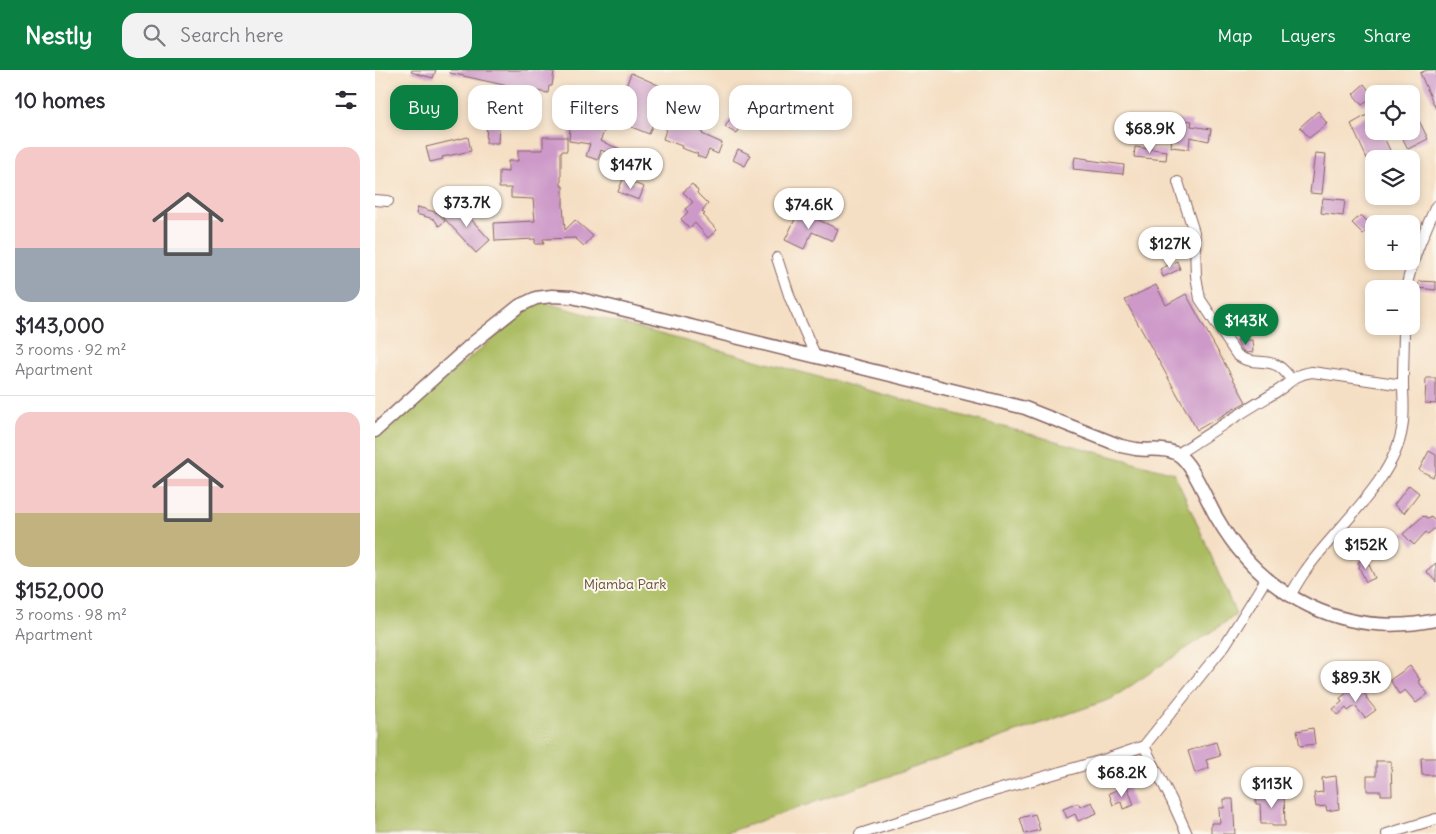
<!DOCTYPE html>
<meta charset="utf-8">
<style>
:root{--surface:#fff;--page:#f2f2f3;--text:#2b2b33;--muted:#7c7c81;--line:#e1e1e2;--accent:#0b8043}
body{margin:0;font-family:Delius,sans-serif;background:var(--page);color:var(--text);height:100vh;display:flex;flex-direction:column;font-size:19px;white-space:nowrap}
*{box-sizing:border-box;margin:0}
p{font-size:16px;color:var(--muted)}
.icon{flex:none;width:28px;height:28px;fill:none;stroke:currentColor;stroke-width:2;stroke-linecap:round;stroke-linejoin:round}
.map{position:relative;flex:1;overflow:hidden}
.drawer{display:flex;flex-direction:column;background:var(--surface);width:375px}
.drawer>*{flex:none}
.hud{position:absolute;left:15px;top:15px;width:475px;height:45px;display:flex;gap:10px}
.tools{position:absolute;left:990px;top:15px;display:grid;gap:10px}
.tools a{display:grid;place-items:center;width:55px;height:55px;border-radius:10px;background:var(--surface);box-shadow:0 2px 8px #0003;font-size:25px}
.price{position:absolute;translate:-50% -42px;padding:0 11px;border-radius:18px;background:#fff;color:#222;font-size:16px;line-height:32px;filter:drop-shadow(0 1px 2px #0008)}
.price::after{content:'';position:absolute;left:50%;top:30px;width:15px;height:11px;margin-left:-8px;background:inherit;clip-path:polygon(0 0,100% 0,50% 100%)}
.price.on{background:var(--accent);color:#fff}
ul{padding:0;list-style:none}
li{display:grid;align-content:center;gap:10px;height:265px;padding:0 15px}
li+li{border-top:1px solid var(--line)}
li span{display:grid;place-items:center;height:155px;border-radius:15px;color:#555}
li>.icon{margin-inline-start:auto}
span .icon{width:90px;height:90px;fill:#fffc;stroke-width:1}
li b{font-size:21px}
h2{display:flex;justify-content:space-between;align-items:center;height:60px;padding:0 15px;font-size:21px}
.chip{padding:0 18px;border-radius:15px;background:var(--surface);box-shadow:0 2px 8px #0003;font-size:18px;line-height:45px}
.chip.on{background:var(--accent);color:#fff}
header{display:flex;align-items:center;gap:30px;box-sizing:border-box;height:70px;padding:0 25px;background:var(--accent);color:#fff}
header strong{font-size:24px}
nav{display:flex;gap:28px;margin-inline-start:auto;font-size:18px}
.search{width:350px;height:45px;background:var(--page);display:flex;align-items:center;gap:12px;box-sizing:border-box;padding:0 18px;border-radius:15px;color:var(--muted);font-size:19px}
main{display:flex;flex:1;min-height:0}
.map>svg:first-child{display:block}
.green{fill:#aabc60;stroke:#7a6e46}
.building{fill:#cd99c9}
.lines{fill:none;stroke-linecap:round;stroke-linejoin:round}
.minor-casing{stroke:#866261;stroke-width:12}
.major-casing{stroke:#866261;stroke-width:15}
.minor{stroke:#fff;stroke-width:10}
.major{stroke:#fff;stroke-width:12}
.labels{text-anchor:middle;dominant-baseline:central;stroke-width:4;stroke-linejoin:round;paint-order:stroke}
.park-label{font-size:14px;fill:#674e3b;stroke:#fbf7ec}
</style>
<header>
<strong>Nestly</strong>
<div class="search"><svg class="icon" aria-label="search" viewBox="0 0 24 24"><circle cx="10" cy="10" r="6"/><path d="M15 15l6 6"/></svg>Search here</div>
<nav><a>Map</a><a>Layers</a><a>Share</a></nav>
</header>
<main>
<section class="drawer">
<h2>10 homes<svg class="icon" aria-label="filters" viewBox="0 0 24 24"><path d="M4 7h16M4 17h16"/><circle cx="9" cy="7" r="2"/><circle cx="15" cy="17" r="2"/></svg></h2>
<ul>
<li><span style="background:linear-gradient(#f6c9c9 65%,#9aa5b1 0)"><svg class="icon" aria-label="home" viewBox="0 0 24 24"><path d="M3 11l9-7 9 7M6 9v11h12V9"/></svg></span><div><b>$143,000</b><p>3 rooms · 92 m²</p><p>Apartment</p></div></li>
<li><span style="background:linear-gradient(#f6c9c9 65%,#c2b280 0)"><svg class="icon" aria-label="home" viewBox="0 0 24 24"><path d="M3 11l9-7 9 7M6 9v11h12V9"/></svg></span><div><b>$152,000</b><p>3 rooms · 98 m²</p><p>Apartment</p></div></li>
</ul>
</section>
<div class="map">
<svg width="1061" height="764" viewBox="0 0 1061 764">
<rect width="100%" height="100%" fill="#fbf7ec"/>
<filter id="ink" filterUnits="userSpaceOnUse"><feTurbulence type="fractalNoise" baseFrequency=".02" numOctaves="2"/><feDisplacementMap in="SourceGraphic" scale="10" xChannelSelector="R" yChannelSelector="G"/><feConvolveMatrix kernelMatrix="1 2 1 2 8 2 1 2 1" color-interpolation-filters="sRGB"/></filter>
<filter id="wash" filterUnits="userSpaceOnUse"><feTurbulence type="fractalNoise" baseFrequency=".0096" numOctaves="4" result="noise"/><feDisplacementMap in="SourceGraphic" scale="20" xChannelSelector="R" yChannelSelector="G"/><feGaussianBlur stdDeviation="1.12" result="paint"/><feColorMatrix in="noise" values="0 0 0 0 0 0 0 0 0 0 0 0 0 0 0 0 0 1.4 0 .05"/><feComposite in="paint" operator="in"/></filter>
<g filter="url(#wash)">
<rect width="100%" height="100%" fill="#f5dfc4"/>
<path class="green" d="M163,231L799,403L830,471L861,545L736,629L348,764H0V367Z"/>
<g id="blocks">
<path class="building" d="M37,0H61L58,8L36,2Z
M76,0H164L179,2L177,16H174L173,23L155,20L154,40L133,39V16L75,3Z
M1052,0H1061V39L1045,3Z
M256,3L290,18L289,20L291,21L274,64L259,58L240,47L239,50L231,45L238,34L233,31L239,20L248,24Z
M989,14L999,27L987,35L978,24Z
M429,22L443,24L441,36L427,34Z
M302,25L329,37L320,59L328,63L327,64L347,73L343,84L334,80L330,89L322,86L323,84L306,78L307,76L288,69Z
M1036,34L1053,69L1033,79L1028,69L1036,65Z
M24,40H49V55H24Z
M943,41L952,54L934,68L925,57Z
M999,41V61H1006L1019,89H999V104L976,54Z
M356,47L367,53L362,64L350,57Z
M799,49L817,51L816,56L836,59L834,71L815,67L814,79L796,77Z
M112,50H124L123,73H111Z
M195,56L216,59L217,57L229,62L225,71L260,85L257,92L226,80L223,90L211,86L215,74L194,71Z
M93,67L96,81L67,87L68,89L55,92L51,77Z
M168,67H192V81H186V116H188V136L190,160L200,150L218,166L209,176L200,168L168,169L169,174H160V169L120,171L119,153L160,151L158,129L136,128V118H124V101L133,102V91H143V80H168Z
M760,77L792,81L791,90L759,87Z
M363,79L376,85L370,96L358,90Z
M940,83L951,84L947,124L935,123Z
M700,87L713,89V90L749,95L748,104L698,99Z
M248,109L269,117L264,130L243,122Z
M317,114L323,121L322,123L333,134L327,141L330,144L328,145L342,160L333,168L320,153L314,158L306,149L313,142L310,139L318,132L308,122Z
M948,128L970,130L968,146L946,143Z
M82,134L115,170L101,183L68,147Z
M43,137L63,143L70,151L64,156L59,149L41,144Z
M424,141L463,159L458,171L437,162L429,179L410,170Z
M986,145L997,156L988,164L977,153Z
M802,191L805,199L788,207L785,199Z
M1044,211L1061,212V220L1043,218Z
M781,215L791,235L811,224L871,332L822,360L750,230Z
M862,270H877L878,282L872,283L867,280Z
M1051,308H1061V334L1050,333Z
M1054,381L1061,385V401L1058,407L1044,400Z
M1034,415L1044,423L1029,443L1019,435Z
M1048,446L1049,447L1050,446L1054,449L1056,447L1061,452V457L1053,464L1051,462L1039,475L1028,464Z
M991,488L1000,508L991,512L984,497L985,496L983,492Z
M1061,493V512L1051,501Z
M1035,596L1045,610L1043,611L1053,624L1041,633L1030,620L1024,624L1015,610Z
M983,615L992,627L991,628L1001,640L990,648L980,636L973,641L971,638L963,645L958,639L967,632L965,628Z
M938,658L940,674L925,676L922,661Z
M841,672L845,686L831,690L834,698L820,703L813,681Z
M1046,688H1061V705H1047Z
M1001,691H1016L1017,725H1006V721H992V706H1001Z
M961,706L964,739L952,741L951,736L941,737L939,723L948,722L947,708Z
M752,716L759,735L748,739L746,732L738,735L734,723Z
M894,722H909L910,756H897V754H886L885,734H881V726H895Z
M849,729H858L860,764H836V753H845L844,738H849Z
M717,732L722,743L703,751L700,744L692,748L688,739L703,733L705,737Z
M660,744L665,760L650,764L645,748Z"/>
</g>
</g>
<g filter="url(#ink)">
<use href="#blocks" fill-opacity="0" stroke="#866261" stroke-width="1"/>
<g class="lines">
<g class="minor-casing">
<path id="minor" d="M803,112L819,162L820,174L821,206L825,229L862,285C876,295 889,289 901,295C907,297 912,304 916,309
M0,130L13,131
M402,188L415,228L441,287
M1031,219C1037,189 1049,163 1061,136
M803,384C835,362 868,342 901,322C916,313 917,305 937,302L1028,315
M915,526C920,517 925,508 931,500C960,458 1019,411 1027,359C1030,344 1028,329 1028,314C1028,294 1029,275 1029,256
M769,676L797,731L812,764
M485,764L619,721L731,689L769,676L850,575L891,509
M1012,764L1061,749"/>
</g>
<g class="major-casing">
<path id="major" d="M0,361L99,272L144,236L161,228L177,226L197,227L650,338L746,376C751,377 756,378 761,379C774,381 790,377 802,384C818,393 832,432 842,448C888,528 970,569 1061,550"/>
</g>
<use href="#minor" class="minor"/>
<use href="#major" class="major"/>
</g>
</g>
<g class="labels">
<g class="park-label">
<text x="250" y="514">Mjamba Park</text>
</g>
</g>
</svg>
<div class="tools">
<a><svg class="icon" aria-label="locate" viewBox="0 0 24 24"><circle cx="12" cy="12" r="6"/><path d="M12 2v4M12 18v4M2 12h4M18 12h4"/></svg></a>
<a><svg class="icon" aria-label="layers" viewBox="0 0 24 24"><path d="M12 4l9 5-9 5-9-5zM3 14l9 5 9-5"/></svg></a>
<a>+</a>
<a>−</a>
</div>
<b class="price" style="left:775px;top:84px">$68.9K</b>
<b class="price" style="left:256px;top:120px">$147K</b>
<b class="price" style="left:92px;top:158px">$73.7K</b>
<b class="price" style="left:434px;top:160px">$74.6K</b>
<b class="price" style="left:795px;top:199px">$127K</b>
<b class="price on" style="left:871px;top:276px">$143K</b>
<b class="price" style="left:991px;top:500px">$152K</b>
<b class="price" style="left:981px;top:633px">$89.3K</b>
<b class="price" style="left:747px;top:728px">$68.2K</b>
<b class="price" style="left:897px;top:739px">$113K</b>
<div class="hud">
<a class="chip on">Buy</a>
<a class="chip">Rent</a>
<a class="chip">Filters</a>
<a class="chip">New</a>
<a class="chip">Apartment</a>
</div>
</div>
</main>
